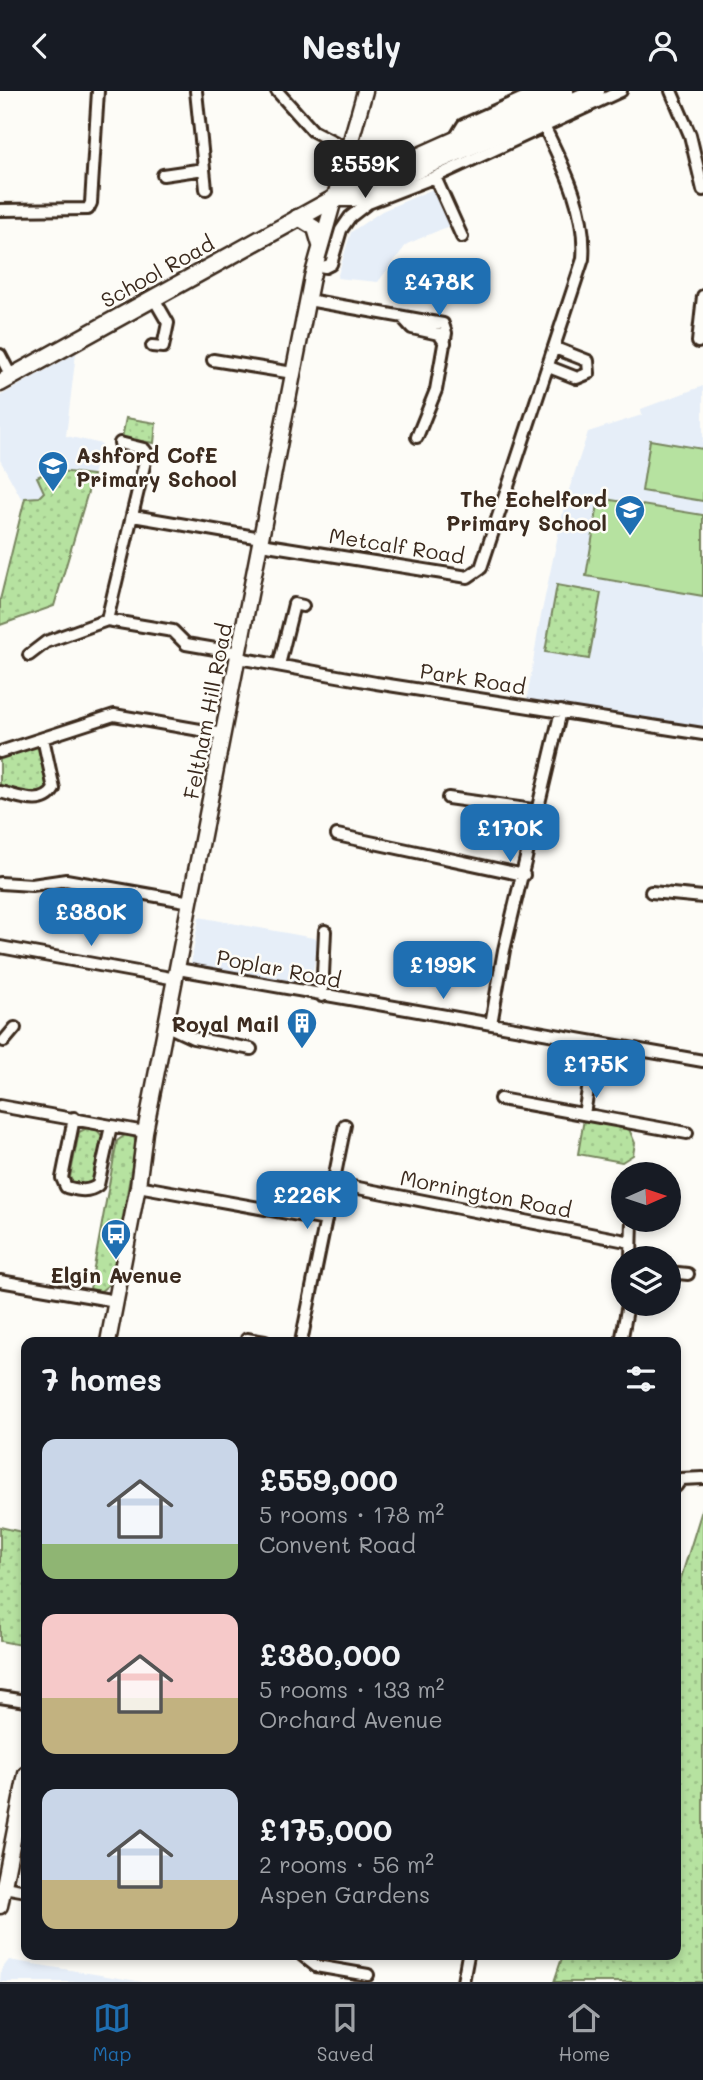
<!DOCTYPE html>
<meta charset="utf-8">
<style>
:root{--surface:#171b24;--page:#242831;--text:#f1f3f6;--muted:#9ea1a6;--line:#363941;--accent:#1f6fb2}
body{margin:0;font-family:Mali,sans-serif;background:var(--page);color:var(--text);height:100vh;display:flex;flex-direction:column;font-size:26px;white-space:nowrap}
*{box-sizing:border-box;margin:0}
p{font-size:23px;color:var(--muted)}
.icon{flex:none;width:38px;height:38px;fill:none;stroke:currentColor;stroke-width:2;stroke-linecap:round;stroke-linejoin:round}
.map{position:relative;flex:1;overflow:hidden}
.drawer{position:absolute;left:21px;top:1246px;width:660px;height:623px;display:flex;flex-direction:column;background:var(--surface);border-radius:14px;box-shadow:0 4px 10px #0003}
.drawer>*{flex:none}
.needle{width:46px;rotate:87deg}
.controls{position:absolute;left:611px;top:1071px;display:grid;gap:14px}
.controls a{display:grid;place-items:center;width:70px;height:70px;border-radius:50%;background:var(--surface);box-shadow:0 4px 10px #0003;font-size:35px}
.price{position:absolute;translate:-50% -60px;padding:0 16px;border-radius:14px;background:var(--accent);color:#fff;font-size:23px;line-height:46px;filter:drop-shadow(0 2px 4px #0008)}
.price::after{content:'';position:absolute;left:50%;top:42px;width:21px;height:16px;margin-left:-10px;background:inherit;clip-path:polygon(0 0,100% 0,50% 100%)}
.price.current{background:#222;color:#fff}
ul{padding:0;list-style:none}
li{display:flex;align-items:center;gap:21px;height:175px;padding:0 21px}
li span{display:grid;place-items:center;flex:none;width:196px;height:140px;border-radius:14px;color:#555}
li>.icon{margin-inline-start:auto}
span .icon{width:84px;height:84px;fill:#fffc;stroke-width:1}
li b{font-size:30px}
h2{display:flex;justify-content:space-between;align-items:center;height:84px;padding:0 21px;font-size:30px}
header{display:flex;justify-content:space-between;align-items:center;height:91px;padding:0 21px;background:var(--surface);font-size:32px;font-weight:700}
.dock{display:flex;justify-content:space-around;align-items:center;height:98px;border-top:2px solid var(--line);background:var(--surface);font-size:19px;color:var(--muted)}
.dock a{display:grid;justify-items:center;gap:4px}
.dock .current{color:var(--accent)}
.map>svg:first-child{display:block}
.built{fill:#e6eef8}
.grass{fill:url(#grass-dots);stroke:#78865f;stroke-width:2}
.pitch{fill:#b6e2a0;stroke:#78865f;stroke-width:2}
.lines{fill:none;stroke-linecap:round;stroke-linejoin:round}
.minor-casing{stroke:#3b2a1e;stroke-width:16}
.tertiary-casing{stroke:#3b2a1e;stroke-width:19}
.secondary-casing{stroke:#3b2a1e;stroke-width:21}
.minor{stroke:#fdfcf7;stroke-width:10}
.tertiary{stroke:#fdfcf7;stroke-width:14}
.secondary{stroke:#fdfcf7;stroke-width:16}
.labels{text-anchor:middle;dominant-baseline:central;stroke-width:5;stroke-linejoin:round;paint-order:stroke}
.street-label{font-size:21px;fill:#3b2a1e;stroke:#fdfcf7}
.poi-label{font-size:21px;font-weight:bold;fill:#3b2a1e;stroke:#fdfcf7;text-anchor:end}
</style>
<header><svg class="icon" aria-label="back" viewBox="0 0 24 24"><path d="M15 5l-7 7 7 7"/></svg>Nestly<svg class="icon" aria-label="person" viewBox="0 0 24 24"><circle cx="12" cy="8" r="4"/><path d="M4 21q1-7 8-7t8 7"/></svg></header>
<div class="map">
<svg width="703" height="1891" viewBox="0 0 703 1891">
<defs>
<pattern id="grass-dots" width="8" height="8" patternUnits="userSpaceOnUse" patternTransform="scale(1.75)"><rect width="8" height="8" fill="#b6e2a0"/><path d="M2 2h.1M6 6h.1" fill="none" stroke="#9dc289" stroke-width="1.8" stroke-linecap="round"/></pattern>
</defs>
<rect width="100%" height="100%" fill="#fdfcf7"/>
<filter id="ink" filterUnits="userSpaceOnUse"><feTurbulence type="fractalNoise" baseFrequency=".0143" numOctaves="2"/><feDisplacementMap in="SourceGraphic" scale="14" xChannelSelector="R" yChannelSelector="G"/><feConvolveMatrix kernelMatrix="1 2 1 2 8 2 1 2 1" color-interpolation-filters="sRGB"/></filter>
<g filter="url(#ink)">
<path class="built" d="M433,98L449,135L407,153L378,191L337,187L351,141L382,120Z
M76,262L66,345L102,353L54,515L0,534V509L24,408L21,407L0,369V305Z
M703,295V637L527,608L539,534L565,411L588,341L642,324L641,318Z
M199,826L319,848L310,895L191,873Z
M9,1869L143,1891H144H0L1,1879Z"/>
<path class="grass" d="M126,327L156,332L154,352L122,347Z
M52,379L93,384L54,515L0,534V509L25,407L39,406L44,401L37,386Z
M557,494L601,502L589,568L545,561Z
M34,653L40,655L49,693L44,702L38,704L0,697V667Z
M584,1028L629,1038L635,1052L633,1064L622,1071L578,1063Z
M87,1037L97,1039L103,1046L94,1090L85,1094L73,1092L70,1086L79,1041Z
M125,1044L134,1046L136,1053L111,1192L101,1200L90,1198L117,1050Z
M703,1416V1891H554L563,1864H676V1503Z
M0,1436L26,1442V1555L0,1550Z"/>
<path class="pitch" d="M650,349L703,358V410L642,400Z
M599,407L703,424V505L586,485Z"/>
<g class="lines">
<g class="minor-casing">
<path id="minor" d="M196,0L206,98
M277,0L313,40L348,58
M671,0L690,44L703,99
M455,47L463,34L539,0
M163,84L204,78
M435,86L462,146
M0,119L88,118L91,112L98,0
M315,174L325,176L331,173L341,139L350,126L368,112L435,86L621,0
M308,209L443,233L446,242L436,299L417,346
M402,226L412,237L439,243L445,252
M698,251L703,205
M152,255L163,256L168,232L153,206
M0,264L11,285
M213,269L293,282
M549,276L577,287L589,282L588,270L555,257
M133,425L261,447
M261,453L468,486L481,477L583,168C587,116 561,71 539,25
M107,529L147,362L144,358L120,352
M29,564L46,551L107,529L173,540L186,553L239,562
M238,567L376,592L703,643
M279,574L294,513L303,515
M0,661L114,624L223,643
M0,701C18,705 43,717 54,698L43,647
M448,707L540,720
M337,744L524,784
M0,792L32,794L66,789L191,811
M651,801L703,806
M0,856L176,888
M178,878L703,970
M322,905L325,840
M491,933L504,859L561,620
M167,935L193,947L251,958
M4,950L15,937
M500,1008L687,1042
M0,1015L145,1041
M584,1023L596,951
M74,1027L62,1087L66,1096C78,1099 88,1102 98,1094L111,1035
M634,1083V1080
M333,1092L631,1151
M138,1095L326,1129
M631,1167L632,1129
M668,1181L688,1183
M0,1190L116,1210
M247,1248L265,1251
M301,1251L345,1034
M621,1251L628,1213
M676,1395L681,1388L703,1387
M0,1606L26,1610
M4,1796L26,1800
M302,1864L316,1875L368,1884
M463,1891L468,1864"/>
</g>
<g class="tertiary-casing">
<path id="tertiary" d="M348,58L356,70L378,83
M297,126L315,137L320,154
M108,1251L138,1095L145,1041L312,186L365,0
M0,1815L26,1683"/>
</g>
<g class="secondary-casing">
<path id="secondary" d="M335,107H354L596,0
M0,292L335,107L350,96L565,0"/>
</g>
<use href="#minor" class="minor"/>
<use href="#tertiary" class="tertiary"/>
<use href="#secondary" class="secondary"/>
</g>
</g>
<defs>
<g id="school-pin" transform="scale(1.575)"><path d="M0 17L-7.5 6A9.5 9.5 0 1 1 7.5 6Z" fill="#1f6fb2" stroke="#fdfcf7"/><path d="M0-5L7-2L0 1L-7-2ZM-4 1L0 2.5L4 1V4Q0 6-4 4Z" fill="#fff"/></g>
<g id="building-pin" transform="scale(1.575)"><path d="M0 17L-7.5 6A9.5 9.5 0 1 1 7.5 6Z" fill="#1f6fb2" stroke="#fdfcf7"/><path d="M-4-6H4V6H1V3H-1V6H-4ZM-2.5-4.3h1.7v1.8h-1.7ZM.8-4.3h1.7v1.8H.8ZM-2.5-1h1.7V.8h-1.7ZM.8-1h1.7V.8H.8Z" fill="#fff"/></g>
<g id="bus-pin" transform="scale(1.575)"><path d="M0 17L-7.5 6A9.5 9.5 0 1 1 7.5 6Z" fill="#1f6fb2" stroke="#fdfcf7"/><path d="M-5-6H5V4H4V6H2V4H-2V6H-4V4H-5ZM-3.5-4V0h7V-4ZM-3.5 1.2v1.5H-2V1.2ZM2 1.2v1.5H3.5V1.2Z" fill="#fff"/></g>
</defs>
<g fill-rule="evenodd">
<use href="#school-pin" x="53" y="375"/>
<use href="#school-pin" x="630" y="419"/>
<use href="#building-pin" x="302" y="932"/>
<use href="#bus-pin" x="116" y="1143"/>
</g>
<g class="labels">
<g class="street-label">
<text transform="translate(157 180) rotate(-29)">School Road</text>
<text transform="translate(397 454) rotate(9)">Metcalf Road</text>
<text transform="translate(473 587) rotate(9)">Park Road</text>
<text transform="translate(207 620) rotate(-79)">Feltham Hill Road</text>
<text transform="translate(279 877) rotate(11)">Poplar Road</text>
<text transform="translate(486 1102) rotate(11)">Mornington Road</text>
</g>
<g class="poi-label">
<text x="76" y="363" text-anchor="start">Ashford CofE<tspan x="76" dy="24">Primary School</tspan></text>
<text x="607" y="407">The Echelford<tspan x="607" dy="24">Primary School</tspan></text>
<text x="279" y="932">Royal Mail</text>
<text x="116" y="1183" text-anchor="middle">Elgin Avenue</text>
</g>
</g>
</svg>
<div class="controls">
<a><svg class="needle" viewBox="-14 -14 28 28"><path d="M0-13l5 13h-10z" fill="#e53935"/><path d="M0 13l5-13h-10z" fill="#9ea1a6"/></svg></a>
<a><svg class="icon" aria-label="layers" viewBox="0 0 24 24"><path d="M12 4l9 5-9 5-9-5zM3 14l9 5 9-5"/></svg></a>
</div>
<b class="price current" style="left:365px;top:109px">£559K</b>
<b class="price" style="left:439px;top:227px">£478K</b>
<b class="price" style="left:510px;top:773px">£170K</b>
<b class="price" style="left:91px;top:857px">£380K</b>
<b class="price" style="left:443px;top:910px">£199K</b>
<b class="price" style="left:596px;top:1009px">£175K</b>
<b class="price" style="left:307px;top:1140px">£226K</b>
<section class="drawer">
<h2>7 homes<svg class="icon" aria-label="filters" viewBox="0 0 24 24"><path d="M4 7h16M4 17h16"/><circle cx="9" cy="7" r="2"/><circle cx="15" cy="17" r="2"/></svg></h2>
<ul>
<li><span style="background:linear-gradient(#c9d6e8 75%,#8fb573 0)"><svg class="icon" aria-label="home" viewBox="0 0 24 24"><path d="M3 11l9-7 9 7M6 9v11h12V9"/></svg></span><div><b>£559,000</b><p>5 rooms · 178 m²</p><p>Convent Road</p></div></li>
<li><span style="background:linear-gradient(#f6c9c9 60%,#c2b280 0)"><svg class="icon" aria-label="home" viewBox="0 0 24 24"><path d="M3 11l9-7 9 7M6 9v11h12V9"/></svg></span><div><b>£380,000</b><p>5 rooms · 133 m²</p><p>Orchard Avenue</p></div></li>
<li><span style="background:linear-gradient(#c9d6e8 65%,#c2b280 0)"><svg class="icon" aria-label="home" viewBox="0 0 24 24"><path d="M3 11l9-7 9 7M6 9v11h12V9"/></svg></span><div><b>£175,000</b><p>2 rooms · 56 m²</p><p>Aspen Gardens</p></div></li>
</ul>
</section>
</div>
<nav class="dock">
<a class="current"><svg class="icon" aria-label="map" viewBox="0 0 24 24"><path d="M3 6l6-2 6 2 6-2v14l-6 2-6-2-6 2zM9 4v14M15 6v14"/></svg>Map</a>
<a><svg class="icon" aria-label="saved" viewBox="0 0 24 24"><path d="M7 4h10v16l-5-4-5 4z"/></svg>Saved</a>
<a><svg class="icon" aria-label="home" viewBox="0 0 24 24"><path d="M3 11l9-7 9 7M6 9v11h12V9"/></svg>Home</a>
</nav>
